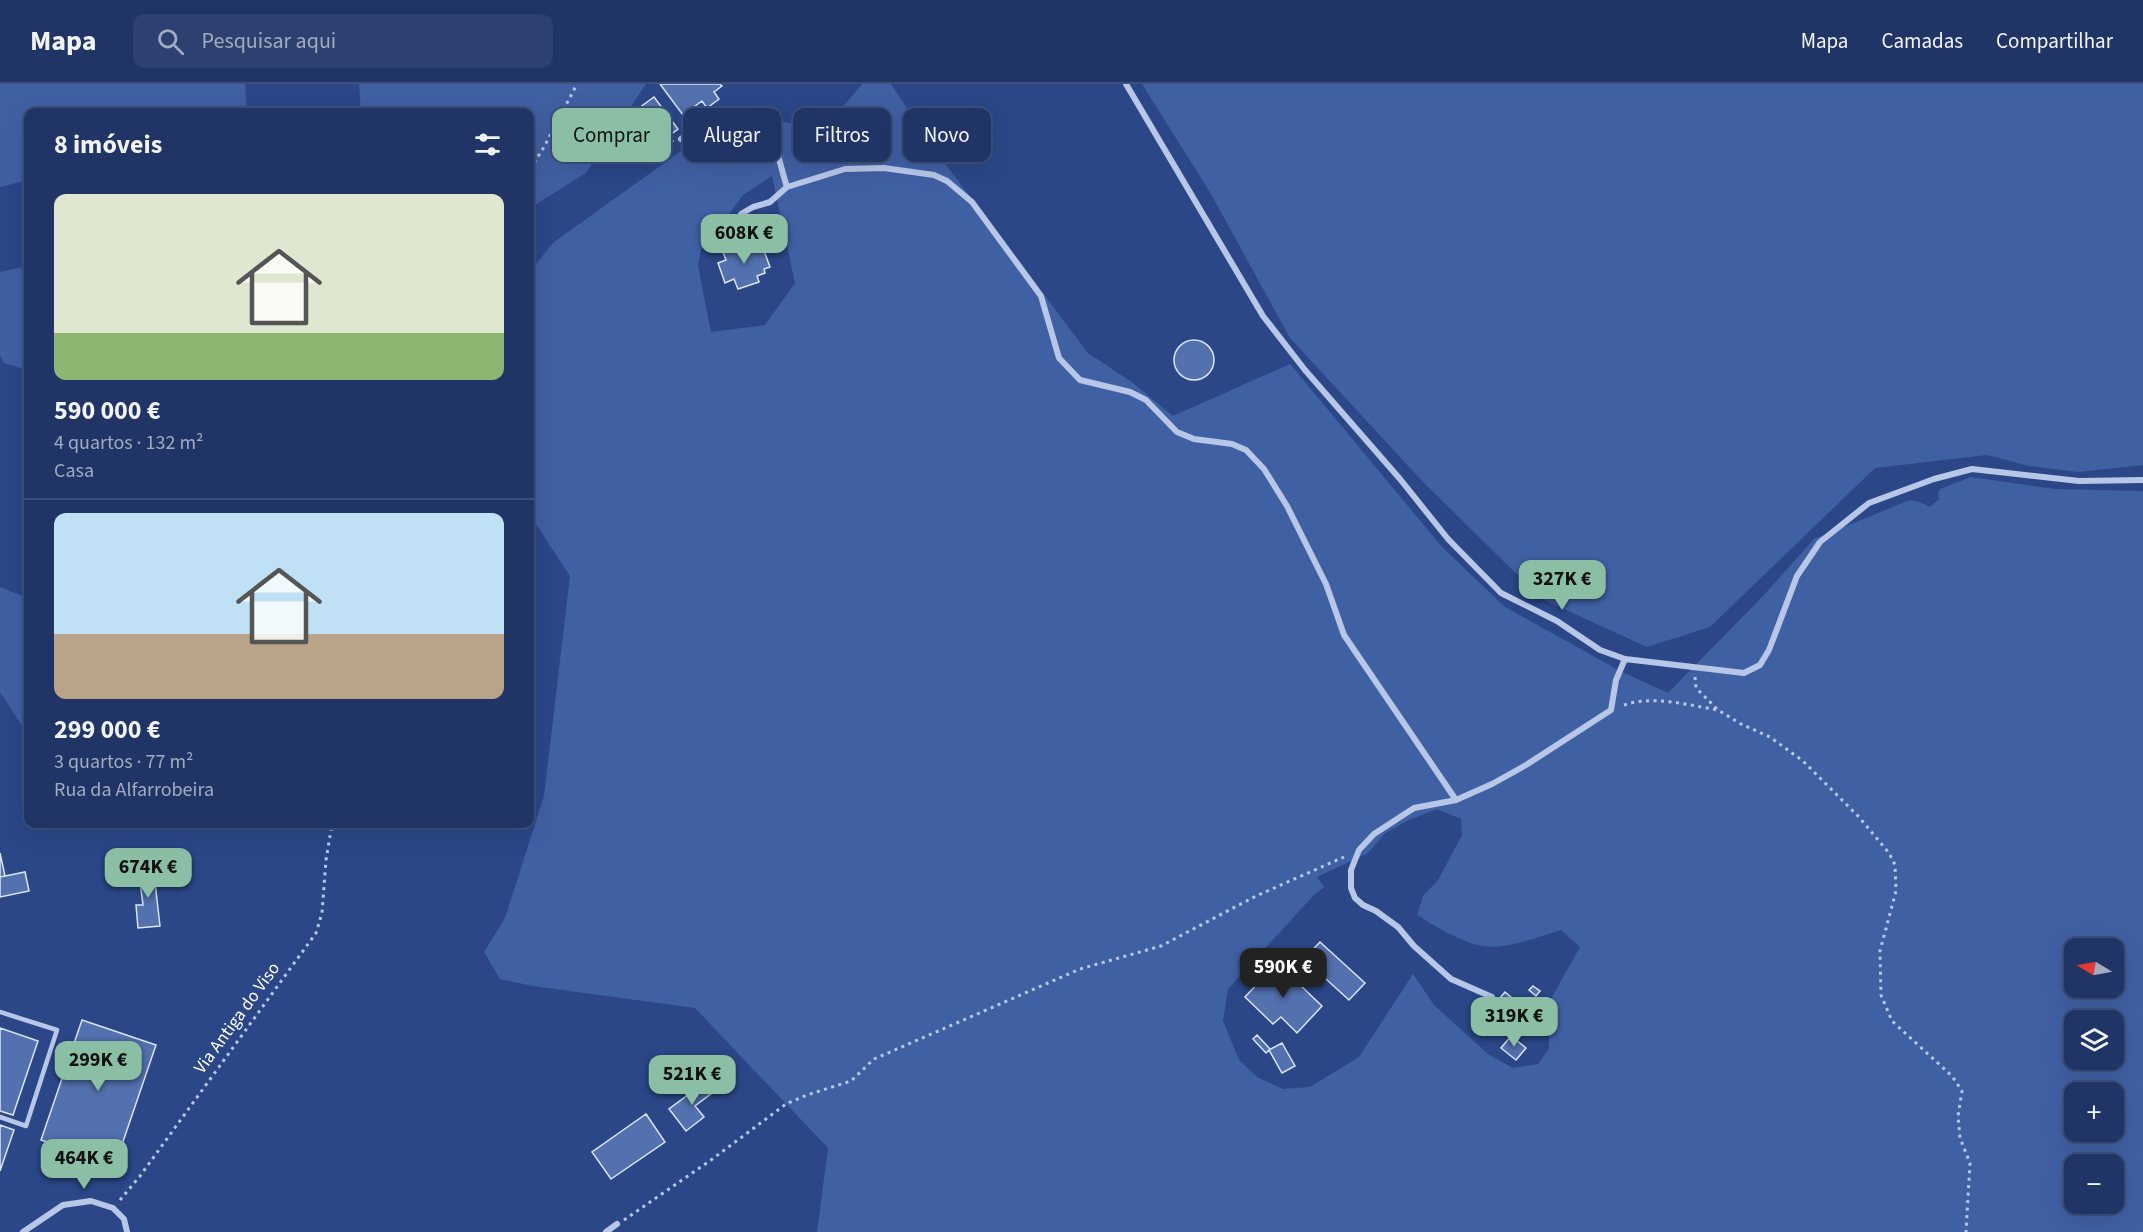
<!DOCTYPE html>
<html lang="pt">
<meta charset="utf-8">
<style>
:root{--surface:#203566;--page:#2d406f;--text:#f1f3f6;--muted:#a2abbf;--line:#3d507a;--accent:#8abfa5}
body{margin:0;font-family:"Source Sans 3",sans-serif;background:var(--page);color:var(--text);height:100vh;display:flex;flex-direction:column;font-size:22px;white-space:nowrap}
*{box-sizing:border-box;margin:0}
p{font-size:20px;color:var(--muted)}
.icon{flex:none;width:33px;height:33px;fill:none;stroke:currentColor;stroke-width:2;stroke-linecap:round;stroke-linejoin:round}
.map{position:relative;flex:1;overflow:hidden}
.details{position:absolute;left:24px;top:24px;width:510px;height:720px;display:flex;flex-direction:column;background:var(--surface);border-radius:12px;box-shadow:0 6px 24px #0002,0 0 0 2px var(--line)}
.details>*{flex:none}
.top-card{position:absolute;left:552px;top:24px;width:570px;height:54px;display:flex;gap:12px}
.needle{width:39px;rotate:280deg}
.tools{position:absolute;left:2064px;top:854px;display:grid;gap:12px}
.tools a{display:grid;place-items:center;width:60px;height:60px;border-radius:12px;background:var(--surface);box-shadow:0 6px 24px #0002,0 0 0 2px var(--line);font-size:30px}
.price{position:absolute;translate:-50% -51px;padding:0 14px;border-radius:12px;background:var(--accent);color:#111;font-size:20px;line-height:39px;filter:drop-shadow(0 2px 3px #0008)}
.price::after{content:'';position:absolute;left:50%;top:36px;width:18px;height:14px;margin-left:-9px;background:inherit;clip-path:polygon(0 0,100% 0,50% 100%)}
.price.selected{background:#222;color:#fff}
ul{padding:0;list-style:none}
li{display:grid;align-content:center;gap:12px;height:318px;padding:0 30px}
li+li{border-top:2px solid var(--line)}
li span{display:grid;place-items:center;height:186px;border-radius:12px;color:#555}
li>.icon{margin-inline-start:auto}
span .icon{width:108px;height:108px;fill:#fffc;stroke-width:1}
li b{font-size:26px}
h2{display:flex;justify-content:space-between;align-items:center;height:72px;padding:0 30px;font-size:26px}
.tag{padding:0 21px;border-radius:12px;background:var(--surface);box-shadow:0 6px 24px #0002,0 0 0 2px var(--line);font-size:21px;line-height:54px}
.tag.selected{background:var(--accent);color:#111}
header{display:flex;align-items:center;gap:36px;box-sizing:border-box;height:84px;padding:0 30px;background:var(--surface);border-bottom:2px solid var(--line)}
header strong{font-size:28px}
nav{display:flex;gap:33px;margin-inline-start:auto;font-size:21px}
.search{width:420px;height:54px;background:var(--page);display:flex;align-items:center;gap:15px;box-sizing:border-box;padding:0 21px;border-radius:12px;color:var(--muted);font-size:22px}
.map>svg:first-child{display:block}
.green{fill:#4060a4;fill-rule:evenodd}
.building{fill:#5370af;stroke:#dbe4f6;stroke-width:1.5}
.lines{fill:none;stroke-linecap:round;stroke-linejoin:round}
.path{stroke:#b8c7e8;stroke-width:3;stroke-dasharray:3 4.5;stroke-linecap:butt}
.lane{stroke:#b8c7e8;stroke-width:4.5}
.street{stroke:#b8c7e8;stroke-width:6}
.labels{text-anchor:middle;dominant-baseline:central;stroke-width:4.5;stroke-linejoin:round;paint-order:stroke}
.street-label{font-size:18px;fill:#fff;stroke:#2b4788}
</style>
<header>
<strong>Mapa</strong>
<div class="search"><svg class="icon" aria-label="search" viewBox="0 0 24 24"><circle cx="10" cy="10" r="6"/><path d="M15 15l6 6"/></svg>Pesquisar aqui</div>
<nav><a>Mapa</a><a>Camadas</a><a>Compartilhar</a></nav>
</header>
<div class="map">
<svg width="2143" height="1148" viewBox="0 0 2143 1148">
<rect width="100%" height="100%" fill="#2b4788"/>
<path class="green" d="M0,0H245L247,28H28V96L0,103Z
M359,0H646L586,89L530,124V28H361Z
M862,0H891L931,61L1088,269L1133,299L1173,332L1290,280L1443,464L1505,523L1620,587L1668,609L1762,513L1814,455L1910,416L1920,418L1930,423L1939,415L1938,410L1940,405L1971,393L2055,405L2143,407V1148H817L828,1064L695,924L533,902L500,895L484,868L505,834L544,712L570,492L530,431V187L554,158L702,52L739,30L758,31L822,48ZM772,92L795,199L765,241L711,248L698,182L701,165L719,151L729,130L743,111ZM1437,725L1461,735L1462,751L1438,796L1423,812L1417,831C1433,841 1463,859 1482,862C1505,866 1538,853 1561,846L1580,863L1552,913L1549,929V965L1538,980L1513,984L1489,971L1434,921L1413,890L1359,973L1310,1003L1283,1005L1257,993L1239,976L1223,937L1228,905L1313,812L1324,803L1317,793L1368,769L1385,749L1409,736ZM2074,864H2114V903H2074ZM2074,936H2114V975H2074ZM2074,1008H2114V1047H2074ZM2074,1080H2114V1119H2074Z
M1142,0H2143V381L2078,388L2029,382L1987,371L1875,384L1710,543L1647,563L1542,515L1423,398L1290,254L1211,110Z
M28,182V286L4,279L0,271V188Z
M0,503L28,514V651L0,608Z"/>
<path class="building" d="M660,0H720L722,2L714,8L719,15L707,24L702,17L683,31Z
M654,13L678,45L669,52L673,57L669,59L666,55L663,57L639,24Z
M750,159L753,167L763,164L770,183L764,185L765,189L757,192L759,198L738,205L734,195L725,199L718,179L726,176L723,168Z
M1174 276a20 20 0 1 1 40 0a20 20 0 1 1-40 0Z
M0,769L5,792L0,793Z
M153,781L160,842L138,844L136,821H143L138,783Z
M25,788L29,807L0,813V793Z
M1320,858L1365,899L1349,916L1304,875Z
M1277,879L1322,922L1297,949L1281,933L1273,940L1245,913Z
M1533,902L1540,907L1536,912L1529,906Z
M1505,908L1531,930L1514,951L1487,929Z
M82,936L156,961L115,1081L41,1056Z
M0,944L38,957L13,1031L0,1027Z
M1257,951L1270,965L1266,969L1253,955Z
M1511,952L1526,964L1516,976L1501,964Z
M1282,959L1295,982L1282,989L1269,966Z
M708,996L716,1006L695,1022L704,1033L686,1047L669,1025Z
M646,1030L665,1058L611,1095L592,1068Z
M0,1041L14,1046L0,1087Z"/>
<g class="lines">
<path class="path" d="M530,85L544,63L577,0
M1695,593L1696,604L1718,626L1741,640L1770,653L1803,677L1858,732L1889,769L1895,781L1896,807L1880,867L1881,911L1892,937L1952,992L1962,1007L1958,1032L1960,1054L1970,1079L1966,1148
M1624,621C1653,611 1688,621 1718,626
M120,1116L140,1092L316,849L322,829L326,776L332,740
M624,1136L711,1076L786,1020L807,1011L851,997L874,975L1080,885L1161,862L1256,812L1344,773"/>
<path class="lane" d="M0,928L57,946L26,1042L0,1033"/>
<path class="street" d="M1126,0L1263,232L1305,286L1400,395L1448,455L1501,509L1557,537L1600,566L1625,575L1744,589L1760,581L1769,566L1797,492L1820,458L1869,419L1934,395L1972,385L2079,397L2143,396
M681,55C701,38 749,23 768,49C778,63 781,86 787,103
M728,157L741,130L753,123L770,118L787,103L845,85L884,84L934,91L947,97L972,118L1041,212L1059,274L1080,296L1130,308L1146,316L1177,348L1194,355L1232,360L1246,366L1264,385L1287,422L1326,500L1344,551L1456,716
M1492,913L1451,895L1414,862L1398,843L1376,827L1363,821L1355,814L1351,804V786L1359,766L1374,750L1414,724L1456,716L1492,700L1526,681L1611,626L1616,596L1625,575
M23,1148L63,1121L91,1117L113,1124L124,1135L127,1148
M606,1148L617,1140"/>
</g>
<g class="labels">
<g class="street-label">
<text transform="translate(237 934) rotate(-54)">Via Antiga do Viso</text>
</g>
</g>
</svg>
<div class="tools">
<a><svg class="needle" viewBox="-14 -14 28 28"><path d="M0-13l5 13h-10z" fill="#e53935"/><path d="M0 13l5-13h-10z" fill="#a2abbf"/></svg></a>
<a><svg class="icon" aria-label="layers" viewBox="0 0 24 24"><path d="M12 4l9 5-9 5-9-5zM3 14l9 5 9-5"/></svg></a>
<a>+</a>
<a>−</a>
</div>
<b class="price" style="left:744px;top:181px">608K €</b>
<b class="price" style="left:1562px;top:527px">327K €</b>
<b class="price" style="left:148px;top:815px">674K €</b>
<b class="price selected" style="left:1283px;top:915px">590K €</b>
<b class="price" style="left:1514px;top:964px">319K €</b>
<b class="price" style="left:98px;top:1008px">299K €</b>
<b class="price" style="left:692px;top:1022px">521K €</b>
<b class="price" style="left:84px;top:1106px">464K €</b>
<div class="top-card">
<a class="tag selected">Comprar</a>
<a class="tag">Alugar</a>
<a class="tag">Filtros</a>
<a class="tag">Novo</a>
</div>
<section class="details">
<h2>8 imóveis<svg class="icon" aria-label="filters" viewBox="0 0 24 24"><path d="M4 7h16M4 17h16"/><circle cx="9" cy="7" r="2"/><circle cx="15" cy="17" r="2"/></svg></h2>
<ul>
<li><span style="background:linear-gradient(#dfe7d0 75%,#8fb573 0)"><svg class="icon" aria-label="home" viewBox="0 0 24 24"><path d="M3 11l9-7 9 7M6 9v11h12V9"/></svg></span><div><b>590 000 €</b><p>4 quartos · 132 m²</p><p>Casa</p></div></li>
<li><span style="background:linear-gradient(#bfe0f5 65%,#b9a48a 0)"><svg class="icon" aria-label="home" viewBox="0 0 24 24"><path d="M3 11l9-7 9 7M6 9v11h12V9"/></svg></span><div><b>299 000 €</b><p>3 quartos · 77 m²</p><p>Rua da Alfarrobeira</p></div></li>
</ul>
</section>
</div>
